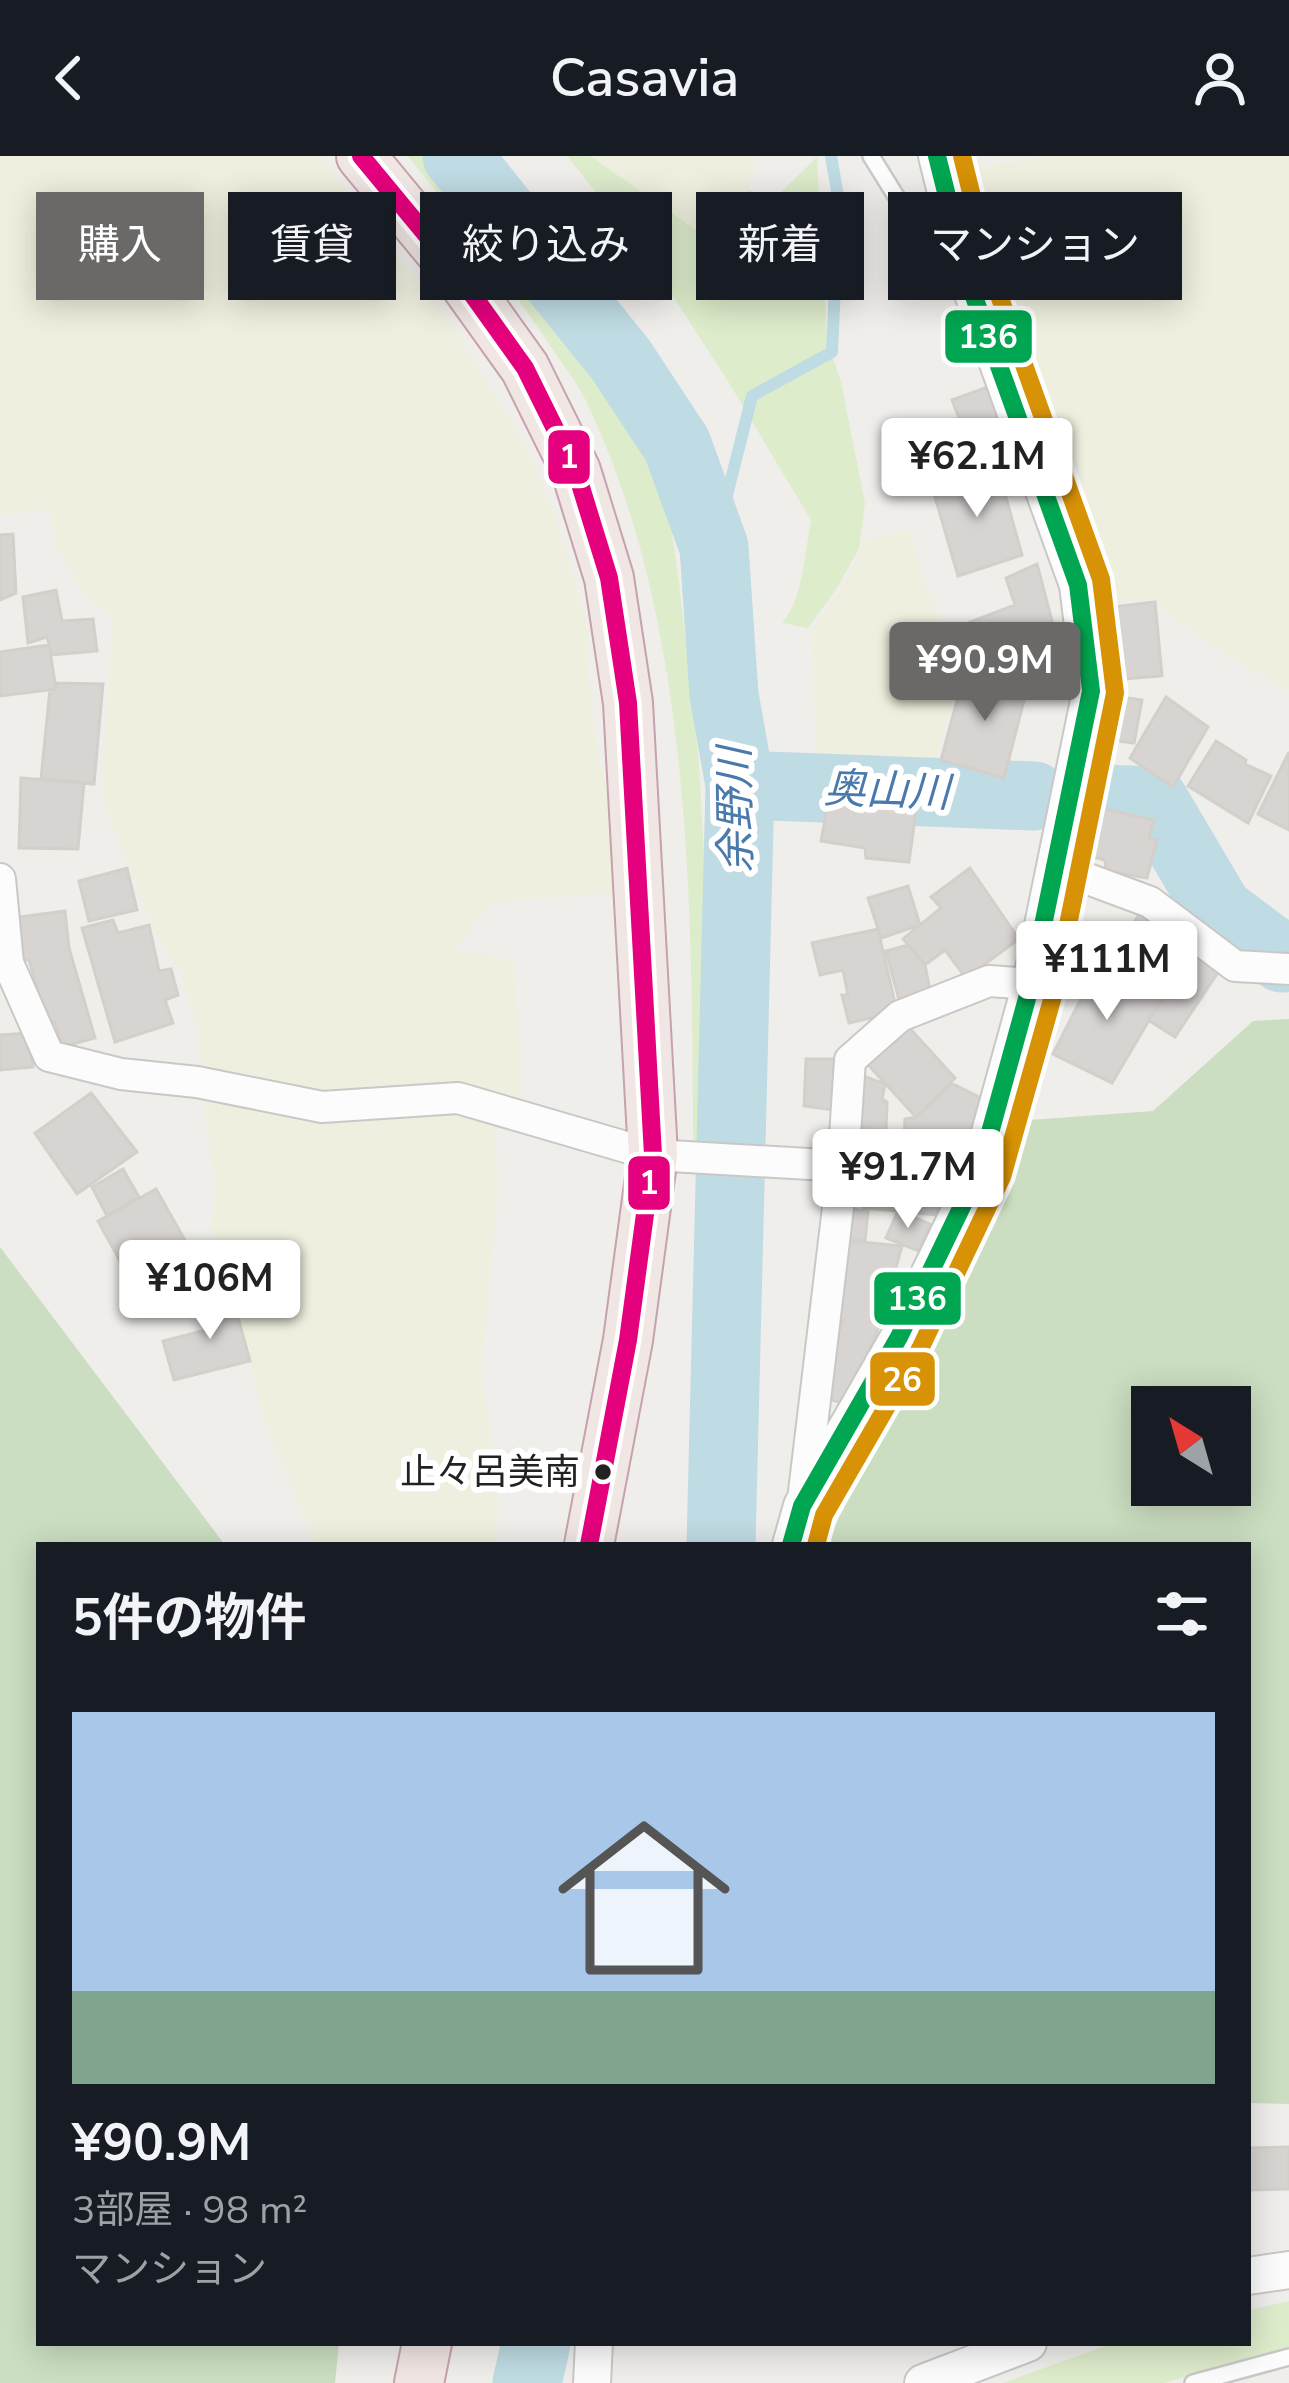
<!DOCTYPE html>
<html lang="ja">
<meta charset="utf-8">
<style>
:root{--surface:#171b24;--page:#242831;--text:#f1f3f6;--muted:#9ea1a6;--line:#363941;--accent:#6a6968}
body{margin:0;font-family:"Nunito Sans","Noto Sans JP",sans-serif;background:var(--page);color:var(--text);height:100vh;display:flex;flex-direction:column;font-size:45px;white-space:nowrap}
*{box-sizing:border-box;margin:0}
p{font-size:39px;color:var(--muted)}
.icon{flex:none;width:66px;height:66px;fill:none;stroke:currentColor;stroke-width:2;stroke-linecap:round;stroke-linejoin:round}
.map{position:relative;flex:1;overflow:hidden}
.details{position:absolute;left:36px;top:1386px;width:1215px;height:804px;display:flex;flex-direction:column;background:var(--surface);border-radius:0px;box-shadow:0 6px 30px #0003}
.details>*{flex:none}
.banner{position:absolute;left:36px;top:36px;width:1218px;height:108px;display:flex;gap:24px}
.needle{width:78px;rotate:323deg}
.fabs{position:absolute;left:1131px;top:1230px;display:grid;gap:24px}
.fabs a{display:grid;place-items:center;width:120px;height:120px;border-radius:0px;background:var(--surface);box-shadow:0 6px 30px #0003;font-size:60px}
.price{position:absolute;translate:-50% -102px;padding:0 27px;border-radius:12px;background:#fff;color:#222;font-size:39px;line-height:78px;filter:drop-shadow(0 3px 6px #0008)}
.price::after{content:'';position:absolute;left:50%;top:72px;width:36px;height:27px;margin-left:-18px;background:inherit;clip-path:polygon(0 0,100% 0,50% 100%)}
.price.selected{background:var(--accent);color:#fff}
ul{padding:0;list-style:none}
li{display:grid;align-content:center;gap:24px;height:636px;padding:0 36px}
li+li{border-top:3px solid var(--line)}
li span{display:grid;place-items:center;height:372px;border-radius:0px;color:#555}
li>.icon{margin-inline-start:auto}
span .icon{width:216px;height:216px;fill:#fffc;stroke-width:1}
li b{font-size:51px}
h2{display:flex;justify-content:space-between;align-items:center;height:144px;padding:0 36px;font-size:51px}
.pill{padding:0 42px;border-radius:0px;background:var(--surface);box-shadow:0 6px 30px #0003;font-size:42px;line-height:108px}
.pill.selected{background:var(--accent);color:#fff}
header{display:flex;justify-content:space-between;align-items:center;height:156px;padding:0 36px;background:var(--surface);font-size:54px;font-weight:600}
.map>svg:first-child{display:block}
.farmland{fill:#efefdf}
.grass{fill:#ddeccb}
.forest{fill:#cbdec1;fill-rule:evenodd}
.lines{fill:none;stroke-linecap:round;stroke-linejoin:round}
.stream{stroke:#bfdbe3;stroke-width:12}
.river{stroke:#bfdbe3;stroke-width:69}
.building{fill:#d7d4d2;stroke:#d3d0cc;stroke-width:3}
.service-casing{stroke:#c9c8c7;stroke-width:20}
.minor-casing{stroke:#c9c8c7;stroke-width:34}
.tertiary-casing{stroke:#c9c8c7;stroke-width:40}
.trunk-casing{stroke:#c5a2ac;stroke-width:52}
.service{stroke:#fdfcfc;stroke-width:15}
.minor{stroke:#fdfcfc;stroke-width:30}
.tertiary{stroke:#fdfcfc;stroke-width:36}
.trunk{stroke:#f0e6e4;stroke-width:48}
.bus-1-casing{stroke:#fff;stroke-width:27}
.bus-2-casing{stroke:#fff;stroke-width:27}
.bus-3-casing{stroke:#fff;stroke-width:27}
.bus-1{stroke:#00a651;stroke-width:18}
.bus-2{stroke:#d79205;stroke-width:18}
.bus-3{stroke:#e5007d;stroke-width:18}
.bus-dot{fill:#222;stroke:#fff;stroke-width:4.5}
.labels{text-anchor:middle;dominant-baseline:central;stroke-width:12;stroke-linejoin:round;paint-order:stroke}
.bus-label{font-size:36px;fill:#222;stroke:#fff;text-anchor:end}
.water-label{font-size:42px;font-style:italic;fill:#4a7aab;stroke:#fff}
.line-badge{stroke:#fff;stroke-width:4.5}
.badge-label{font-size:33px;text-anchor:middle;font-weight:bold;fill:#fff}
</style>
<header><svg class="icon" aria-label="back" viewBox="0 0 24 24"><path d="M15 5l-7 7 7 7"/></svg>Casavia<svg class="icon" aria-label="person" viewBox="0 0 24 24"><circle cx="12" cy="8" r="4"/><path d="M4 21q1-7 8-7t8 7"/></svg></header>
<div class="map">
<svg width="1289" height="2227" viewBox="0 0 1289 2227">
<rect width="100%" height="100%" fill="#f0eeeb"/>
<path class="farmland" d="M0,0H318L450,166L524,286L558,369L589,476L588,518L599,604L608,638L615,736L491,747L456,793L514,805L523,953L494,966L498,1035L481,1218L498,1320L496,1389H316L263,1262L235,1139L211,1075L215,1030L200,918L199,878L180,816L151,769L101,639L113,460L83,438L56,389L50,353L0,359Z
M590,0H756L732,100Z
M1048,0H1289V536L1217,493L1159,452L1154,443L1100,447L962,14Z
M909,373L927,433L961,512L930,626L817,604L811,476L847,423L865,384Z"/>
<path class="grass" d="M408,0H440L550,141L645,276L670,362L679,427L699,607L707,754L728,943L727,990L693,986C692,746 692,463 585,243C574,222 558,202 545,182C502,119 456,60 408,0Z
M567,0H590L732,99L748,34L772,45L817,1L827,184L841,226L865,347L859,392L837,432L808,472L782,467C803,444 805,394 811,364L726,222L644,96Z
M1289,2145V2192L1164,2227H1003L1114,2187H1248V2154Z"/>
<path class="forest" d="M1289,863V1948L1248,1947V1389H826L1030,964L1153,955L1253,865ZM1152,1251H1230V1329H1152Z
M0,1091L225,1389H39V2187H339L335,2227H0Z"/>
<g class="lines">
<path class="stream" d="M714,391L752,240L832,196L839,46L831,0"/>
<path class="river" d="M457,0L621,204L677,289L714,391L724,539L740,629L721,1389
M740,629L1034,640
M1102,643L1154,645L1219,755L1282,802
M527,2227L536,2187"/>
</g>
<path class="building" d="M988,231L1003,275L969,288L952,244Z
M997,309L1022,399L958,420L931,327Z
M13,378L16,437L0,444V379Z
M1037,408L1056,480L986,504L970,466L1015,449L1006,422Z
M56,434L62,465L93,463L97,495L52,499L47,481L28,487L23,441Z
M1155,446L1162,520L1112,524L1104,452Z
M49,489L56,533L0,540V496Z
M965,515L1028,529L1004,622L941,604Z
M55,527L103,528L94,628L41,623L50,533H56Z
M1106,539L1142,544L1134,587L1102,583Z
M1166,541L1208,571L1173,631L1130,602Z
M1216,585L1246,604L1245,608L1271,620L1248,667L1188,630Z
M1289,596V674L1258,658Z
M21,622L84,627L78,693L19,692Z
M829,643L916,655L909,706L866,702L865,692L821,685Z
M1099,652L1154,664L1149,682L1157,684L1147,722L1106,715L1105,704L1077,697L1084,665L1097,670Z
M127,712L137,754L89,765L79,725Z
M970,712L1019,783L966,822L945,794L925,809L903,783L941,752L931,741Z
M908,730L920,769L881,782L868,742Z
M1142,754L1225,806L1175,881L1148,864L1176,826L1119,790Z
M65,755L69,792L95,882L62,891L55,866L47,867L29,804L17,803L12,762Z
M113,764L118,777L149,769L159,815L171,813L178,839L165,844L173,867L115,886L82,772Z
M878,773L897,856L849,867L842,839H848L843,814L820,819L812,787Z
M908,789L925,809L932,845L901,851L886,795Z
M1099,807L1164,839L1112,927L1053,898Z
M904,866L955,922L916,961L863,903Z
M28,877L33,911L0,914V879Z
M806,903H840L835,954L804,950Z
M855,917L885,928L882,943L887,946L886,976L849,970Z
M951,927L983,943L960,999L952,997L936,1059L863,1052V986L904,987L905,963L916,961Z
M91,937L137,996L77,1038L35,977Z
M123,1013L139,1041L107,1060L92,1031Z
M156,1033L200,1111L141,1143L98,1065Z
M840,1052L868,1055L865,1085L836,1083Z
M898,1055L930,1068L919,1095L886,1082Z
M842,1084L902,1090L880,1168L847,1248L819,1241L826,1201L843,1165L827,1163Z
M230,1133L250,1205L174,1224L163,1185L210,1173L204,1143Z
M1289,1991V2033L1248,2034V1992Z"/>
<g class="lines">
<g class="service-casing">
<path id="service" d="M871,0L940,111L961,131
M1193,2227L1289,2201"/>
</g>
<g class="minor-casing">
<path id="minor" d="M1053,710L1150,746L1235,810L1289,813
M0,723L8,807L49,900L121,918L197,926L322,951L458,942L653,999L843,1010
M803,1344L843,1010L850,904L900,860L989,825L1031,828"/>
</g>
<g class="tertiary-casing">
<path id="tertiary" d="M791,1389L802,1350L899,1181L980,1013L1031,828L1091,535L1078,429L968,124L937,0
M1248,2120L1289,2114
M592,2227L594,2187
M923,2227L1028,2187"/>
</g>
<g class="trunk-casing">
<path id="trunk" d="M361,0L452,110L525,212L576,315L609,422L628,547L653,999L628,1184L589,1389
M419,2227L427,2187"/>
</g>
<use href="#service" class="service"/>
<use href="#minor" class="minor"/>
<use href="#tertiary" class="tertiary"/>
<use href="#trunk" class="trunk"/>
<g class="bus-1-casing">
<path id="bus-1" d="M791,1389L802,1350L899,1181L980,1013L1031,828L1091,535L1078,429L968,124L937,0"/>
</g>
<g class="bus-2-casing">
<path id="bus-2" d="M816,1389L824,1359L920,1193L1002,1021L1055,833L1115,537L1101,423L991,117L962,0"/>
</g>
<g class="bus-3-casing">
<path id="bus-3" d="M361,0L452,110L525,212L576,315L609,422L628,547L653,999L628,1184L589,1389"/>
</g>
<use href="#bus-1" class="bus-1"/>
<use href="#bus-2" class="bus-2"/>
<use href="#bus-3" class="bus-3"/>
</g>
<circle class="bus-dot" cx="603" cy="1316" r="10"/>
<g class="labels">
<g class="bus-label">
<text x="580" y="1316">止々呂美南</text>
</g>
<g class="water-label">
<text transform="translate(887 635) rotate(2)">奥山川</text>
<text transform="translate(736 654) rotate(-91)">余野川</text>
</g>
</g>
<g class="line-badge">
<rect x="943" y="152" width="91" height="57" rx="12" fill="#00a651"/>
<rect x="546" y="272" width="46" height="58" rx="12" fill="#e5007d"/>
<rect x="626" y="998" width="46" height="58" rx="12" fill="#e5007d"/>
<rect x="872" y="1114" width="91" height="57" rx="12" fill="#00a651"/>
<rect x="868" y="1194" width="69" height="58" rx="12" fill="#d79205"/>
</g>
<g class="badge-label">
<text x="988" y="192">136</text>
<text x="569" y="312">1</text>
<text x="649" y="1038">1</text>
<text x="917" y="1154">136</text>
<text x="902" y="1235">26</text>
</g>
</svg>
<div class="fabs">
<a><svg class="needle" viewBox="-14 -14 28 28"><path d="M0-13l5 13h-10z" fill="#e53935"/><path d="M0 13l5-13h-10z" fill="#9ea1a6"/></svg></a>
</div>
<b class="price" style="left:977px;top:364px">¥62.1M</b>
<b class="price selected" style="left:985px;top:568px">¥90.9M</b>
<b class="price" style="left:1107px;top:867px">¥111M</b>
<b class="price" style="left:908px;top:1075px">¥91.7M</b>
<b class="price" style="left:210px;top:1186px">¥106M</b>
<div class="banner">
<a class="pill selected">購入</a>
<a class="pill">賃貸</a>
<a class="pill">絞り込み</a>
<a class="pill">新着</a>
<a class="pill">マンション</a>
</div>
<section class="details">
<h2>5件の物件<svg class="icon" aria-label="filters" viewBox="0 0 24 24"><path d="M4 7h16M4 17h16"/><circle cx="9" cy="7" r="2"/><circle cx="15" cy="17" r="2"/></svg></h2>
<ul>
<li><span style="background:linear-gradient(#a9c7e8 75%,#7fa58c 0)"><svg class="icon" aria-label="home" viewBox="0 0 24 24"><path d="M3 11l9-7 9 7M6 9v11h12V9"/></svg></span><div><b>¥90.9M</b><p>3部屋 · 98 m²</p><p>マンション</p></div></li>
</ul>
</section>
</div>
